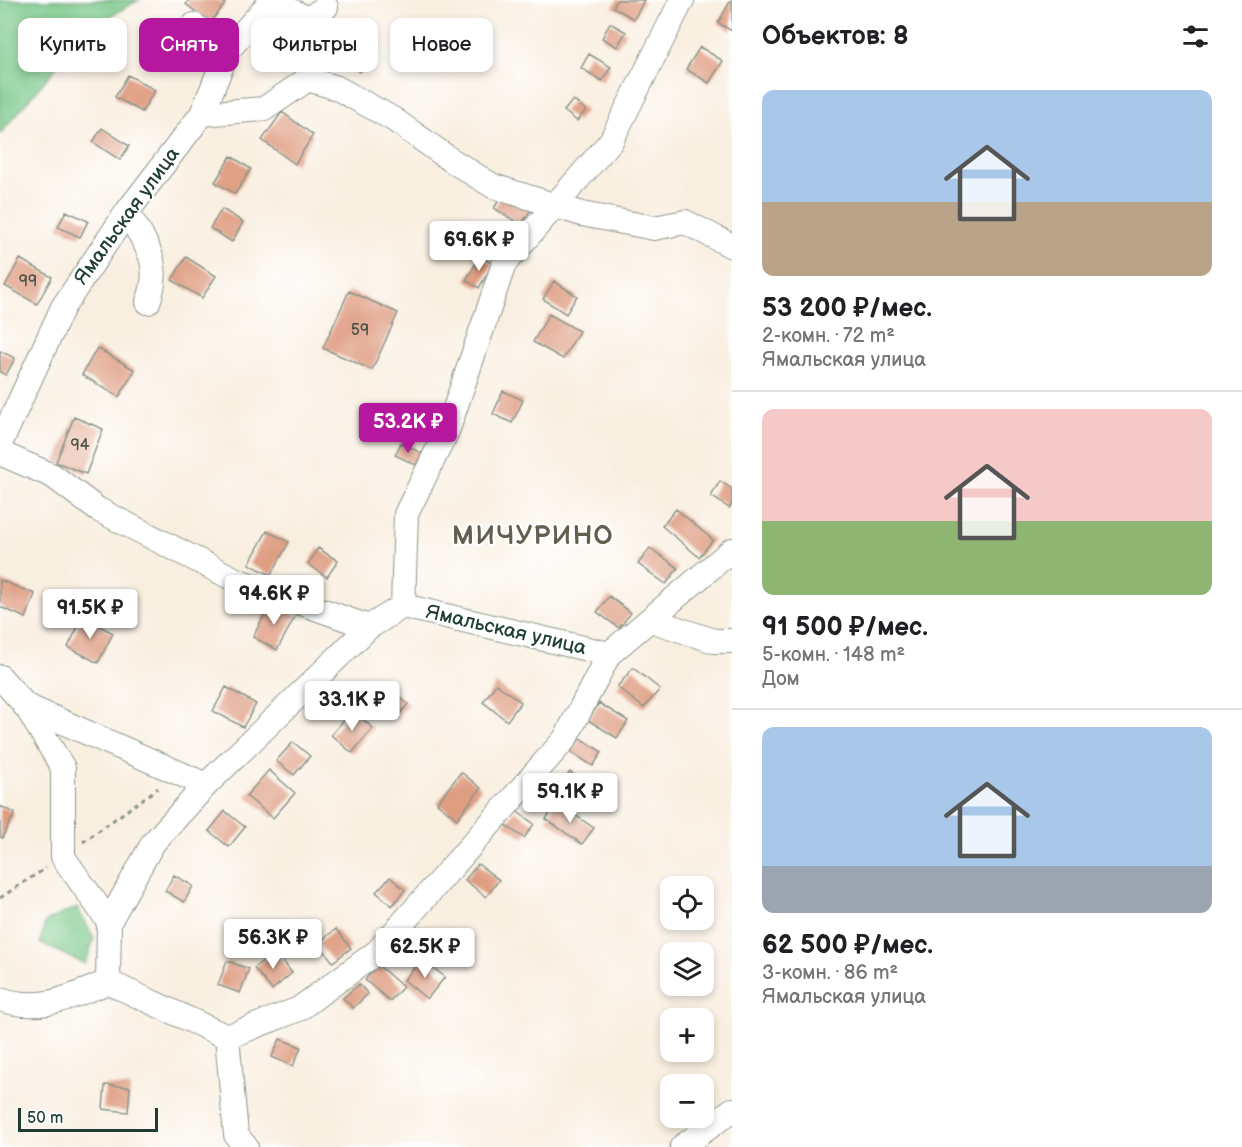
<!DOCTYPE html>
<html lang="ru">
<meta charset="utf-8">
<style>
:root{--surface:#fff;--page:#f2f2f2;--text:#202124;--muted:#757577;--line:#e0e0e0;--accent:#b5179e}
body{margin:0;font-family:"Balsamiq Sans",sans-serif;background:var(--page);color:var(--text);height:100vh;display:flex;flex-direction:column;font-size:22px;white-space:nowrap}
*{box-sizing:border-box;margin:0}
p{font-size:20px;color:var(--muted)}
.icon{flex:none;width:33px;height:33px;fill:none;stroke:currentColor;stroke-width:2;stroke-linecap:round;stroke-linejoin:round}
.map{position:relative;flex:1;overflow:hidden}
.details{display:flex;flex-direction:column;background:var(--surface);width:510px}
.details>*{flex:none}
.banner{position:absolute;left:18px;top:18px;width:570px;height:54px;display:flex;gap:12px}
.fabs{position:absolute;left:660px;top:876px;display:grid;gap:12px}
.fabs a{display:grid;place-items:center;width:54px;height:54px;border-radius:12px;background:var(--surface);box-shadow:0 3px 9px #0003;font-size:30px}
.scale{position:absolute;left:18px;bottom:15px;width:140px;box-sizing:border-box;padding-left:6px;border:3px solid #1f3d34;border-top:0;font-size:16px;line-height:21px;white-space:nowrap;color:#1f3d34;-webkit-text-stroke:4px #fff;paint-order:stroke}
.price{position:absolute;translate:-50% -51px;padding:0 14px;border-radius:6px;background:#fff;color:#222;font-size:20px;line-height:39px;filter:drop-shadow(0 2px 3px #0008)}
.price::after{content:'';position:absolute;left:50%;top:36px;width:18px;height:14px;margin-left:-9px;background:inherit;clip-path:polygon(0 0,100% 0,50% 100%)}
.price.current{background:var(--accent);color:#fff}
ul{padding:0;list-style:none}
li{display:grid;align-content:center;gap:12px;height:318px;padding:0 30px}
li+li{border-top:2px solid var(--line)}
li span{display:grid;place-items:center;height:186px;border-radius:12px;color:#555}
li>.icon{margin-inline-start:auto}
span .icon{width:108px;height:108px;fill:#fffc;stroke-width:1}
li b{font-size:26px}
h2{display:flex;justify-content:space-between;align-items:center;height:72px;padding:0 30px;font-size:26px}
.chip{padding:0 21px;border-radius:12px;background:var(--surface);box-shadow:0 3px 9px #0003;font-size:21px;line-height:54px}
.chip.current{background:var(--accent);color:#fff}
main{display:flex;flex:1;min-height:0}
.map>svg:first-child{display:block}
.green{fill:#79c888;stroke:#4c825e;stroke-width:1.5}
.building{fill:#df9d82}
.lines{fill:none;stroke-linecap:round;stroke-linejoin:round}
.minor-casing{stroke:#8c968a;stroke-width:26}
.path{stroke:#8c968a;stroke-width:3;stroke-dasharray:4.5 4.5;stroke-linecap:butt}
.minor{stroke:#fff;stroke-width:24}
.labels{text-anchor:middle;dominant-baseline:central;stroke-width:4.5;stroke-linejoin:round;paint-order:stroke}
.number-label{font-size:16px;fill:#4f5548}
.street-label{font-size:20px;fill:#1f3d34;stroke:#fff}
.district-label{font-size:26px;font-weight:bold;letter-spacing:1.5px;fill:#625f4f;stroke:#fff}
</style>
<main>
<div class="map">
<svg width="732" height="1147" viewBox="0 0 732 1147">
<rect width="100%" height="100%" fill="#fff"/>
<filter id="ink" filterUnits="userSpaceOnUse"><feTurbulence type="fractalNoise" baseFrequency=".0167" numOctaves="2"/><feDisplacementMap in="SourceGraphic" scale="12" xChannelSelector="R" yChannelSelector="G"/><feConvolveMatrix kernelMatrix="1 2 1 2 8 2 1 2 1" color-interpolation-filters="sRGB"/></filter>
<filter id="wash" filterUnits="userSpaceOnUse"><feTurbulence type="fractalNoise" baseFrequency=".008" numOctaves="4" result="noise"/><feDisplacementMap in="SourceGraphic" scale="24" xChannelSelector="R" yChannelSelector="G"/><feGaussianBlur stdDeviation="1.35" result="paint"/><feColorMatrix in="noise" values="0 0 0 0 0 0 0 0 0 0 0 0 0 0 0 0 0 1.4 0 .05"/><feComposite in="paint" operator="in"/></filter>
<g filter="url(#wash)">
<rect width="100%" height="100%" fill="#f9efe0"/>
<path class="green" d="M0,0H139L89,28L0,134Z
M77,907L94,939L85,964L40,943L45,922Z"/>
<g id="blocks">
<path class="building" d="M189,0H219L225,4L210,23L186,4Z
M617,0H644L634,19L613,7Z
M731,0H732V31L718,23Z
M610,23L626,32L617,47L602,38Z
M344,30L374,53L360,72L330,50Z
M700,47L723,61L709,83L686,69Z
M589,54L611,67L602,81L581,68Z
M128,75L155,90L142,112L115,97Z
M573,100L586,110L577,121L564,111Z
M282,112L313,135L295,164L262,140Z
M102,128L129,146L120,160L93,142Z
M231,156L251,169L235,194L215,182Z
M509,185L536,202L521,225L494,208Z
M222,209L243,222L232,242L210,228Z
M66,211L88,221L80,237L58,227Z
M480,256L493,264L479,288L466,280Z
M186,257L216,276L202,298L172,280Z
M20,259L52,277L37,304L5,286Z
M554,281L577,296L566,314L543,299Z
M349,291L398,313L372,370L323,348Z
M549,314L579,331L563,359L533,342Z
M97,348L135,370L119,397L82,375Z
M0,351L15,358L6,375L0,372Z
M503,391L523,400L512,423L493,414Z
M74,417L103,429L86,474L56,462Z
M401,443L422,453L416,465L395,455Z
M720,481L732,489V504L729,508L711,496Z
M676,509L713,540L699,557L662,526Z
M267,531L289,542L271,575L249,564Z
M318,548L338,561L327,577L308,564Z
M650,548L678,568L666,584L638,564Z
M0,580L35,594L26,618L0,607Z
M609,596L631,613L619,628L597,612Z
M271,602L296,615L277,650L253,637Z
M83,617L113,633L98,663L68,647Z
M633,668L660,689L644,708L617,687Z
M496,684L521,702L507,721L483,702Z
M226,687L256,704L243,727L213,711Z
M389,688L408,704L395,720L376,705Z
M599,703L628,721L617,738L588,720Z
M352,710L373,728L352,753L331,735Z
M580,738L602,752L593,766L571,752Z
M293,742L310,756L294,775L276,761Z
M269,770L295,793L273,818L246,796Z
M461,772L481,788L457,819L437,803Z
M570,772L587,786L575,801L558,787Z
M557,803L594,828L582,844L546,819Z
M0,806L15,813L2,838L0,837Z
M515,810L534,824L524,838L505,825Z
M225,811L245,827L229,847L209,831Z
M478,864L499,880L486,897L465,880Z
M174,875L193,886L184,902L165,891Z
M390,877L405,890L392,906L376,892Z
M420,927L441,945L430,958L409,940Z
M336,929L351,948L333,962L318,943Z
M275,951L292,973L272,990L254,968Z
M422,959L445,977L427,999L404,980Z
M227,961L249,969L240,993L218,985Z
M378,965L403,987L390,1001L365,980Z
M359,984L368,994L353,1008L343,998Z
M280,1039L301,1047L293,1066L272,1057Z
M105,1085L130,1087L128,1112L103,1109Z"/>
</g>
</g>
<g filter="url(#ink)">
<use href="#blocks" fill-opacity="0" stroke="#8c968a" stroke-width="1.5"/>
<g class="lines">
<g class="minor-casing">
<path id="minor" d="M682,0L611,141L504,264L448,429L406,514L403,606L369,627L206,785L153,843L109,922L108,982L227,1037L299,1009L377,952L565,739L609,654L732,550
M284,7L308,19L326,7
M194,25L228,50
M308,79L337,88L393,119L451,160L493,186L582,214L654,228L685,222L732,246
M202,114L264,109L308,79L309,51L290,10
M127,212C146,245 163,263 148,302
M0,444L63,307L127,212L202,114L228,50L272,0
M0,453L53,476L97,509L236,580L369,627
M403,606L609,654
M651,620L714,641H732
M0,677L26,706L63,768V857L109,922
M24,705L206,785
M0,999C42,1013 69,997 108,982
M227,1037L236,1135L246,1147
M682,1147L732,1110"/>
</g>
<path class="path" d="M83,842L158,788
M0,898L46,868"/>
<use href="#minor" class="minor"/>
</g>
</g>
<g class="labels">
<g class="number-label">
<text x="28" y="281">99</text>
<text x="360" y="330">59</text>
<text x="80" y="445">94</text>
</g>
<g class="street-label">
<text transform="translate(127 216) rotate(-54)">Ямальская улица</text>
<text transform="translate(506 630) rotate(13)">Ямальская улица</text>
</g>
<g class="district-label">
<text x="533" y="536">МИЧУРИНО</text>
</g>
</g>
</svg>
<div class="fabs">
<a><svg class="icon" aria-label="locate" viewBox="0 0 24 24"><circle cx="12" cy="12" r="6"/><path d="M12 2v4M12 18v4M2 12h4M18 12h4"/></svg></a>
<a><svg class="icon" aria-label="layers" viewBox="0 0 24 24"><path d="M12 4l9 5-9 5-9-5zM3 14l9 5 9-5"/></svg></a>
<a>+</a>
<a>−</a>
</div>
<div class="scale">50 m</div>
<b class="price" style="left:479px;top:272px">69.6K ₽</b>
<b class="price current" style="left:408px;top:454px">53.2K ₽</b>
<b class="price" style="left:274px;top:626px">94.6K ₽</b>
<b class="price" style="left:90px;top:640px">91.5K ₽</b>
<b class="price" style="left:352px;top:732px">33.1K ₽</b>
<b class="price" style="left:570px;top:824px">59.1K ₽</b>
<b class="price" style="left:273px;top:970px">56.3K ₽</b>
<b class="price" style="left:425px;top:979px">62.5K ₽</b>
<div class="banner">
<a class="chip">Купить</a>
<a class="chip current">Снять</a>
<a class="chip">Фильтры</a>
<a class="chip">Новое</a>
</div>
</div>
<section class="details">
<h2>Объектов: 8<svg class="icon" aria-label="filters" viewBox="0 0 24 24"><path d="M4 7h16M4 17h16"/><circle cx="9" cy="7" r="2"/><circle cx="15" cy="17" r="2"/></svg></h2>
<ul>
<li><span style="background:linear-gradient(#a9c7e8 60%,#b9a48a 0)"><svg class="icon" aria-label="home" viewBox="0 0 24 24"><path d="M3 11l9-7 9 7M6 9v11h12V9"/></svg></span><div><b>53 200 ₽/мес.</b><p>2-комн. · 72 m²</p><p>Ямальская улица</p></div></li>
<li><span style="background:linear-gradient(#f6c9c9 60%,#8fb573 0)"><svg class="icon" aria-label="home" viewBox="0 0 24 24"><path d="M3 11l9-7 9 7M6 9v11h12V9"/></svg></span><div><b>91 500 ₽/мес.</b><p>5-комн. · 148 m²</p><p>Дом</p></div></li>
<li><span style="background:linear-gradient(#a9c7e8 75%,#9aa5b1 0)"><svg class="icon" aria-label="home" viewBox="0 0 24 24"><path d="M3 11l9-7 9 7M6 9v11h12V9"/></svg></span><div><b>62 500 ₽/мес.</b><p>3-комн. · 86 m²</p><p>Ямальская улица</p></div></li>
</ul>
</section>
</main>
